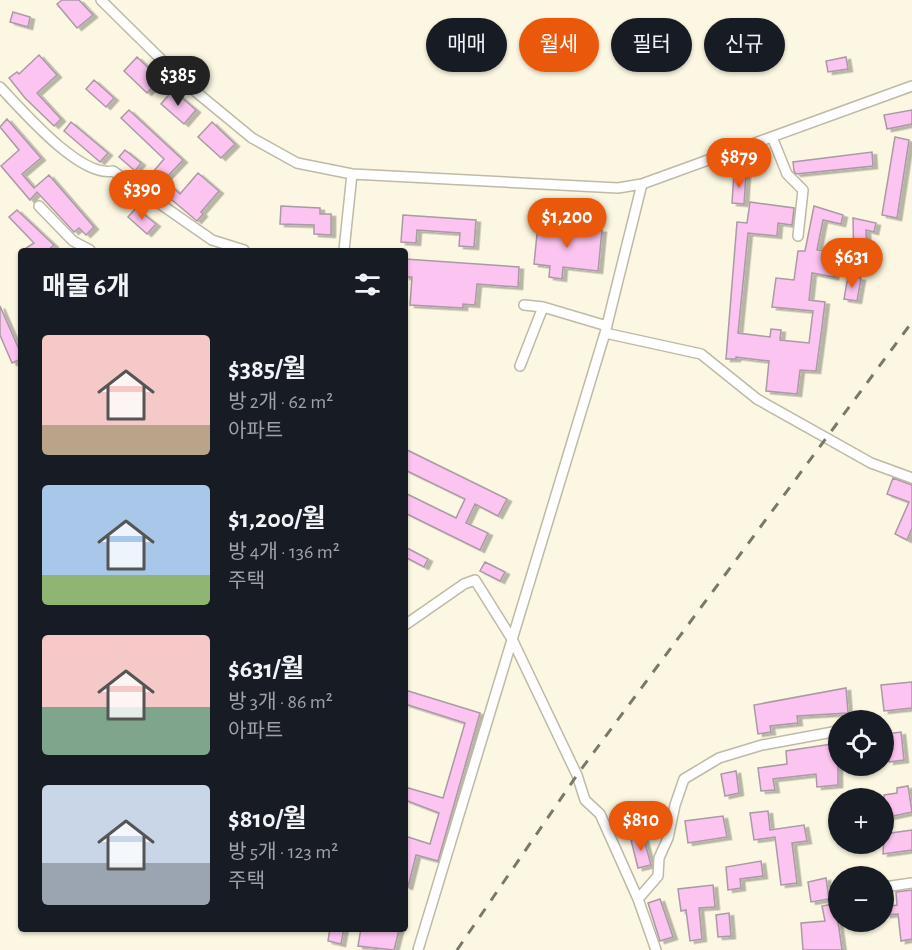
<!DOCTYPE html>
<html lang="ko">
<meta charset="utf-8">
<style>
:root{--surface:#171b24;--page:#242831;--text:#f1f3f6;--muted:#9ea1a6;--accent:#ea580c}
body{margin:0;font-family:"Alegreya Sans","Noto Sans KR",sans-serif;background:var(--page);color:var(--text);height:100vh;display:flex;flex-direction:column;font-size:22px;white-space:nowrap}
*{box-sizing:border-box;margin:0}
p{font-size:20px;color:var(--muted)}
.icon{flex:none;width:33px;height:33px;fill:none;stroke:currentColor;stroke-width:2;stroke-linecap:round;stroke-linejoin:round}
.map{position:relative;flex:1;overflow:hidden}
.details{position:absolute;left:18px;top:248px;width:390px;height:684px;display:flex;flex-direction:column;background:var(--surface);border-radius:6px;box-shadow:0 2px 4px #0004}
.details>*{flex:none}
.banner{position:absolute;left:426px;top:18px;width:396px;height:54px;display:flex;gap:12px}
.tools{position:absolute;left:828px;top:710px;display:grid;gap:12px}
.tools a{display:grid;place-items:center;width:66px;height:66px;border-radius:50%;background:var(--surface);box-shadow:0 2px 4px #0004;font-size:30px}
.price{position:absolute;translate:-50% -51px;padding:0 14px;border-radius:21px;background:var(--accent);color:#fff;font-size:20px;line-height:39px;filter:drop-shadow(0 2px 3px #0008)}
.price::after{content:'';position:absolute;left:50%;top:36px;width:18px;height:14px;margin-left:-9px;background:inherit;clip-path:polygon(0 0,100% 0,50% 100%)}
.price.active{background:#222;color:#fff}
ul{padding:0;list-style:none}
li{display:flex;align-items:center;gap:18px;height:150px;padding:0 24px}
li span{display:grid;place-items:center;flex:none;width:168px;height:120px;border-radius:6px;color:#555}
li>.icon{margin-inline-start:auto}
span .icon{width:72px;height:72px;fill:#fffc;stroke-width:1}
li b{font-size:26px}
h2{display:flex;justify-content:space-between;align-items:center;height:72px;padding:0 24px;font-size:26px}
.chip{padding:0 21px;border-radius:27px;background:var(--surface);box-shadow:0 2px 4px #0004;font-size:21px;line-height:54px}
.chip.active{background:var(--accent);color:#fff}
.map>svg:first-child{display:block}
.building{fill:#fcc4f0;stroke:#ab99a6;stroke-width:1.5;filter:url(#shadow)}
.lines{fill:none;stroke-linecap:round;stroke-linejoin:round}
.street-casing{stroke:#bebaa7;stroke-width:12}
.street{stroke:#fff;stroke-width:9}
.rail{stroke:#7a776b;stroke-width:3;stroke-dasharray:10 10;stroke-linecap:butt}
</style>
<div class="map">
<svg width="912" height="950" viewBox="0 0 912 950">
<defs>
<filter id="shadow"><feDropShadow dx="4.5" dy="2.5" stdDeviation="0" flood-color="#0004"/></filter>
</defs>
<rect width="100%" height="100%" fill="#fbf7e2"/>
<path class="building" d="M62,0H79L93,15L77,28L57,4Z
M13,12L30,17L28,27L10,22Z
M39,55L57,75L37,93L61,119L54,126L25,98L9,78L17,72L19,74Z
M137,57L160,79L147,93L124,71Z
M846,57L848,69L828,72L826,61Z
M94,80L114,98L106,107L86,89Z
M173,90L196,110L184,124L161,104Z
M129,110L183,160L164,180L180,194L198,173L219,191L201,212L203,214L197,221L147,179L164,159L121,118Z
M912,110V124L887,129L884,115Z
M7,119L41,158L22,174L34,188L49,175L94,227L86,235L79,228L74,232L37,192L30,200L1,166L19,150L0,127Z
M71,122L108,153L100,162L64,131Z
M212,122L235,144L221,158L198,137Z
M895,137L909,140L897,218L882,215Z
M125,150L141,163L135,171L119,157Z
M872,152L873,166L796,174L794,171L793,162Z
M734,174L746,175L744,204L732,203Z
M750,202L794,208L792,225L778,223L777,236L748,233L738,333L770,337L771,329L781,330L780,340L809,343L813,311L772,307L776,278L794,280L798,251H805L814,206L843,215L841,224L823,220L817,250L837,253L834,277L812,273L809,300L825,302L822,327L816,371L800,370L797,394L766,391L769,361L736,357V359H726L737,222L747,223Z
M281,206L320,208V214H331V235L314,234V225L280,224Z
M136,208L156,224L147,234L128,217Z
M17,210L54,245L48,250H23L34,243L9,217Z
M403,215L476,220L474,247L459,246L460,233L417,230L416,243L401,242Z
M853,218L876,223L874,232L866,230L867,269L854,270Z
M538,224L602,230L598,271L563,267L562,279L549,277L550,266L534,264Z
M405,259L519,267L518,287L477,284L475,305L463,304V308L410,305L412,277H405Z
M848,276L861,278L857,301L844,299Z
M0,306L21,354V359L12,363L0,335Z
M405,449L507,499L498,516L475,504L466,523L488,533L480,550L405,513V493L456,518L465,499L405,470Z
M893,478L912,485V528L907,540L895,534L909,502L887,494Z
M405,547L428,559L424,567L405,557Z
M485,562L505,572L500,581L480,571Z
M912,682V708L884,711L881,685Z
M846,688L848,713L797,716L798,723L770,726L771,732L758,734L754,705Z
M405,690L480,713L438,861L416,855L408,887L405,886V836L430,844L439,813L405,800V787L443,798L465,723L405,704Z
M901,732L904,760L889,762L886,734Z
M838,743V785L817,787L816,774L773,779L775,790L761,791L758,768L787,764L786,751Z
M736,771L739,793L725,796L721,774Z
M908,786L912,812L884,818V795L897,793V788Z
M768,811L770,830L804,825L807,841L792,843L797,883L781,885L775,837L754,840L750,813Z
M723,816L727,837L688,843L685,821Z
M912,830V850L883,854L884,834Z
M643,836L651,865L638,868L631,840Z
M761,861L763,876L740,879L741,888L728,890L726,867Z
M826,878L829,899L811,902L808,882Z
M713,885L715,907L699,908L702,939L690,941L686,910L681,911L678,889Z
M912,890V939L901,941L898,914L886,915L885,907L897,905L896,892Z
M660,899L673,937L660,941L648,903Z
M838,903L837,914L842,950H803L801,923L825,921L822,906Z
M729,913L731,936L718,937L716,915Z
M330,928H344L341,944L328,941Z
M361,928L399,930L394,950L358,946Z"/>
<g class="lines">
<g class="street-casing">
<path id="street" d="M101,0L184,82L252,138L297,163L352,174L618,188L642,184L912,86
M0,87C23,111 80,178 113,171L212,240L244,250
M772,137L787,174L803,190L798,236
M39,206L73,241L90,250
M344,250L352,174
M524,305L543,307L607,326
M605,333L701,354L757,399L871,463L912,478
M520,366L543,307
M405,625L464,584L475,580L512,639L577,775L585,800L600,814L638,899L656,950
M884,887L912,883
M638,899L658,876L659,858L668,838L675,805L684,779L719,758L762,745L838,731
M418,950L605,333L642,184"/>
</g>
<use href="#street" class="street"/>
<path class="rail" d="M457,950L577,775L912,322"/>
</g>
</svg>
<div class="tools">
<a><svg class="icon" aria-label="locate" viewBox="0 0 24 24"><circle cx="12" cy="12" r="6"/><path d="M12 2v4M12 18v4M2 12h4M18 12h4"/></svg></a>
<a>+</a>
<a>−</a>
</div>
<b class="price active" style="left:178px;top:107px">$385</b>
<b class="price" style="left:739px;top:189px">$879</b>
<b class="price" style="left:142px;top:221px">$390</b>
<b class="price" style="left:567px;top:249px">$1,200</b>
<b class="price" style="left:852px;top:289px">$631</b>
<b class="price" style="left:641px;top:852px">$810</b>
<div class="banner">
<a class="chip">매매</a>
<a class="chip active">월세</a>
<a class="chip">필터</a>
<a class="chip">신규</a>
</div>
<section class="details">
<h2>매물 6개<svg class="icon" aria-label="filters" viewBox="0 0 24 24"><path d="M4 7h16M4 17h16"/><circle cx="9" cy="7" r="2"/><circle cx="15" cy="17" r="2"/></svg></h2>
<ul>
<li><span style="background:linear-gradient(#f6c9c9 75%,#b9a48a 0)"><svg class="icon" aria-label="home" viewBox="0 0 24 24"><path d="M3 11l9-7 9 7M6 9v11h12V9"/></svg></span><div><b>$385/월</b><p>방 2개 · 62 m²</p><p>아파트</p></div></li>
<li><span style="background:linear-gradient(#a9c7e8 75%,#8fb573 0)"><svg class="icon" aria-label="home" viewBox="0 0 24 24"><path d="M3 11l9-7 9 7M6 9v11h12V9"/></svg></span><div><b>$1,200/월</b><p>방 4개 · 136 m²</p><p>주택</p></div></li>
<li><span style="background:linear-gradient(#f6c9c9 60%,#7fa58c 0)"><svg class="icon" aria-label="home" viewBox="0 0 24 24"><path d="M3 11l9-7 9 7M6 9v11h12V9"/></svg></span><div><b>$631/월</b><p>방 3개 · 86 m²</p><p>아파트</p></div></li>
<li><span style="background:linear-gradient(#c9d6e8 65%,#9aa5b1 0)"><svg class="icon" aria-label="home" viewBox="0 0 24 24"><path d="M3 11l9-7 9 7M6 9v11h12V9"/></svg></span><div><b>$810/월</b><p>방 5개 · 123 m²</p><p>주택</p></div></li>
</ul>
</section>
</div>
